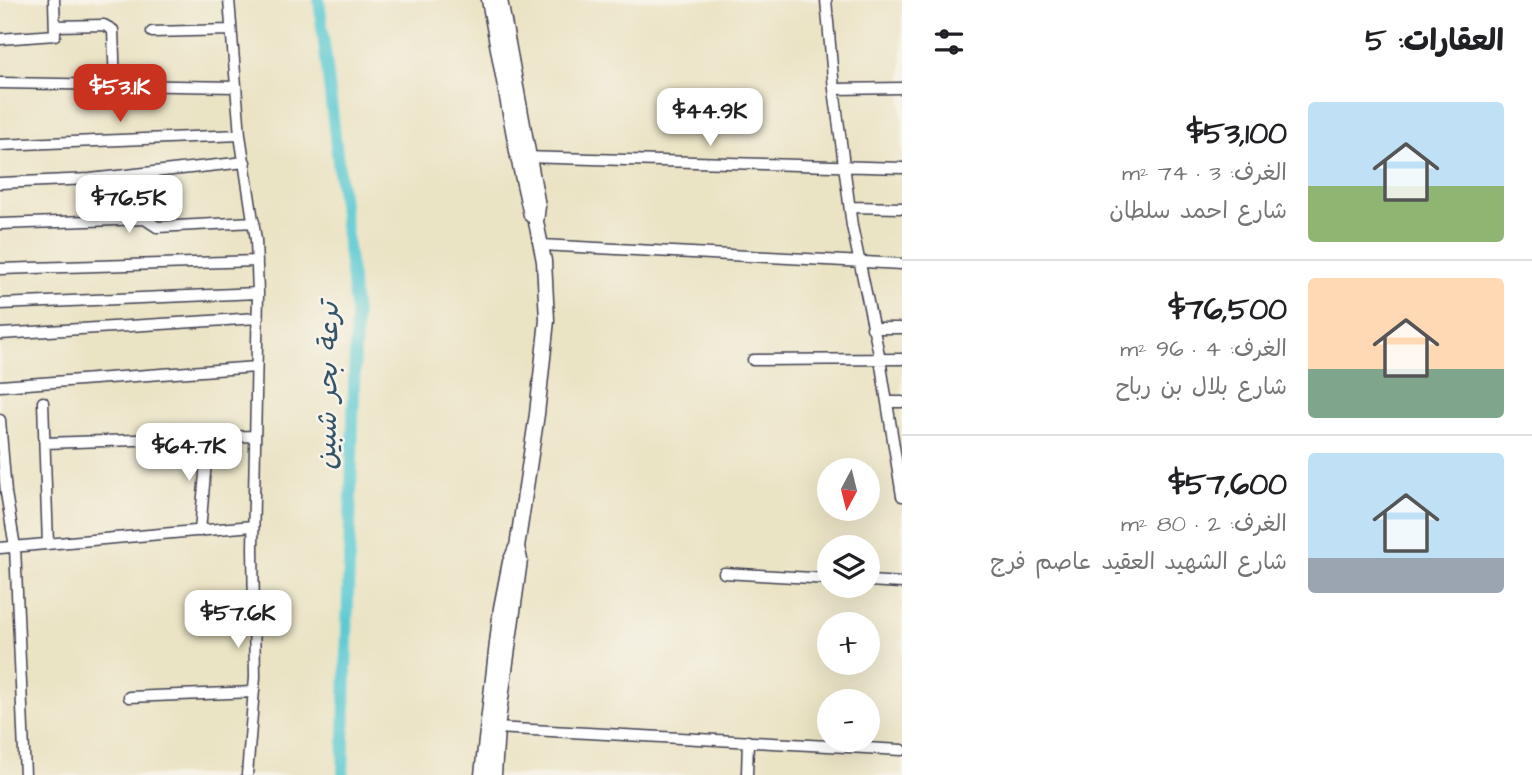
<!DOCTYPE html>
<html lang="ar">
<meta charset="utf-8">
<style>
:root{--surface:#fff;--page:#f6f6f6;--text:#202124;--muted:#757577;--line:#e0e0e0;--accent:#c8321e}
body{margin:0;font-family:"Architects Daughter","Playpen Sans Arabic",sans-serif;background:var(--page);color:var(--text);direction:rtl;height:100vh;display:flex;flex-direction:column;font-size:26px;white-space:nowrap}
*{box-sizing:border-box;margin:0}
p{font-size:23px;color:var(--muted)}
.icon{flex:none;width:38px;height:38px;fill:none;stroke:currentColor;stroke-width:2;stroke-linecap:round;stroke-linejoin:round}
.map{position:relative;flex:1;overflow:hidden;direction:ltr}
.drawer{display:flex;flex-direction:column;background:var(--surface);width:630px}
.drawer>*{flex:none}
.needle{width:46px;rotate:187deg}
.controls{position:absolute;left:817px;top:458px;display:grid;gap:14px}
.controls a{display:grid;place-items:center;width:63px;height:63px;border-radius:50%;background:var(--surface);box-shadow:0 7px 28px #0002;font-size:35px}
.price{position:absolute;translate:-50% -60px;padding:0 16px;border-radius:14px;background:#fff;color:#222;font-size:23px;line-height:46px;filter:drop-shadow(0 2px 4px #0008)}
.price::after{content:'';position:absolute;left:50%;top:42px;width:21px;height:16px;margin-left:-10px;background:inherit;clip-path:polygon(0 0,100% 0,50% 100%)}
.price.active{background:var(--accent);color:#fff}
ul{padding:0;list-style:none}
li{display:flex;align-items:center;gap:21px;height:175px;padding:0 28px}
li+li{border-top:2px solid var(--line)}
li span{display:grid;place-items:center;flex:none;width:196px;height:140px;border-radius:7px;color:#555}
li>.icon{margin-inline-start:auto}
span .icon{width:84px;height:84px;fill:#fffc;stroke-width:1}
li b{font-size:30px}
h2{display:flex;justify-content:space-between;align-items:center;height:84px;padding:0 28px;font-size:30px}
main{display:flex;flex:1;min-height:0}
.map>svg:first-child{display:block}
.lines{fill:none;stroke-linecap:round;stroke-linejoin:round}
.canal{stroke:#5dcad2;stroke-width:12}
.minor-casing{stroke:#403f50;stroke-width:13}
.major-casing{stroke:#403f50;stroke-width:17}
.minor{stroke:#fff;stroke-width:10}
.major{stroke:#fff;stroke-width:14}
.labels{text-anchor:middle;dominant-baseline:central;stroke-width:5;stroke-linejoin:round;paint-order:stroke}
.water-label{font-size:28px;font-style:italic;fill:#345468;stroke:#f7f3e8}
</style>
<main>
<section class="drawer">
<h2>العقارات: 5<svg class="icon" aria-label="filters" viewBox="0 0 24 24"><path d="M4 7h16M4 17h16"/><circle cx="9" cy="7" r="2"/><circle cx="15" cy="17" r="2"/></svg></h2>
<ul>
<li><span style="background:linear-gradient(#bfe0f5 60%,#8fb573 0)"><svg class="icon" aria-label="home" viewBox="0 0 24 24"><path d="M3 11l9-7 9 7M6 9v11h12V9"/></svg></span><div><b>$53,100</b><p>الغرف: 3 · 74 m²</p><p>شارع احمد سلطان</p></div></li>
<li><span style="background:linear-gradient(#ffd9b3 65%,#7fa58c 0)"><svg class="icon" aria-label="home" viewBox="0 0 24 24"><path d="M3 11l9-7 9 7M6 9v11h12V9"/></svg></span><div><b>$76,500</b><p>الغرف: 4 · 96 m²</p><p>شارع بلال بن رباح</p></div></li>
<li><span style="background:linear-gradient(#bfe0f5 75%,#9aa5b1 0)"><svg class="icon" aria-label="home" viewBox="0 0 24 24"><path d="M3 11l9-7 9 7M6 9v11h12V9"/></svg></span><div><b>$57,600</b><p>الغرف: 2 · 80 m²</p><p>شارع الشهيد العقيد عاصم فرج</p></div></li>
</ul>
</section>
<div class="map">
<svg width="902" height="775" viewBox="0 0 902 775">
<rect width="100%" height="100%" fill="#f7f3e8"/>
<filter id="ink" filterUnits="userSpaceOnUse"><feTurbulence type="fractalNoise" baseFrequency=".0143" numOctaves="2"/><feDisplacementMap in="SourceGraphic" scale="14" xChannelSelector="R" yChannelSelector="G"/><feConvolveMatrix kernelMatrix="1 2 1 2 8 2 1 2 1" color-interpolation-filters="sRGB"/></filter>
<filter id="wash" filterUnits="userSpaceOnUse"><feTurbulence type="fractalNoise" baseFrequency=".00686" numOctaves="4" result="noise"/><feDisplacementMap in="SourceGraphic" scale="28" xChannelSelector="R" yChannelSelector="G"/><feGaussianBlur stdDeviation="1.57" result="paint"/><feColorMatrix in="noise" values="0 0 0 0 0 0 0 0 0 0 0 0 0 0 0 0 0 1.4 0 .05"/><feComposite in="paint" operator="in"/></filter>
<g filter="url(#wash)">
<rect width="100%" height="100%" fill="#eae3c4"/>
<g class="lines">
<path class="canal" d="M319,0L356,315L343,775"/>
</g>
</g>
<g filter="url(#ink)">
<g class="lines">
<g class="minor-casing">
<path id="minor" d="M229,0L240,135L256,240L258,293L253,548L255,677L247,775
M826,0L834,89L852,226L880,359L902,496
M55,26L104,25L113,30L115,86
M152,32L231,30
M0,39L55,35L54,0
M0,83L236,87
M834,89L902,88
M0,145L240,135
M523,157L902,168
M0,183L90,179L245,162
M850,207L902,208
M0,224L145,219L157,227L254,222
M541,245L902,264
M0,269L257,261
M0,304L258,293
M872,328H902
M0,334L258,318
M753,360L902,359
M0,386L256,367
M43,402L48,544
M887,402H902
M0,420L6,493L15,547L25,775
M45,443L255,436
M200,531L208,438
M0,548L253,526
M724,573L830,579
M868,581L902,583
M129,697L254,692
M497,728L902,750
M747,775L748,741"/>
</g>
<g class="major-casing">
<path id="major" d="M489,0L518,157L531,215
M482,775L501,608L510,562L516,548
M494,775L497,728L520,560L517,547L537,414L547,320L544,261L536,222L538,206L500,0"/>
</g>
<use href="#minor" class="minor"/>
<use href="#major" class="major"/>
</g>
</g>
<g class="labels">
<g class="water-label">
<text transform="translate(328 386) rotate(-89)">ترعة بحر شبين</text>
</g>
</g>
</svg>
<div class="controls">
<a><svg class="needle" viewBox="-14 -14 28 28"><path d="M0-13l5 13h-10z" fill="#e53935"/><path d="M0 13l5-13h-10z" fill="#757577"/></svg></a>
<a><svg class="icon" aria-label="layers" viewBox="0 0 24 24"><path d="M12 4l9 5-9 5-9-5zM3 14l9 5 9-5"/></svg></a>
<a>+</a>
<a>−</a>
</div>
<b class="price active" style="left:120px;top:124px">$53.1K</b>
<b class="price" style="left:710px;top:148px">$44.9K</b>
<b class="price" style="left:129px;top:235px">$76.5K</b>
<b class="price" style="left:189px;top:483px">$64.7K</b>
<b class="price" style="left:238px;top:650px">$57.6K</b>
</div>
</main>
